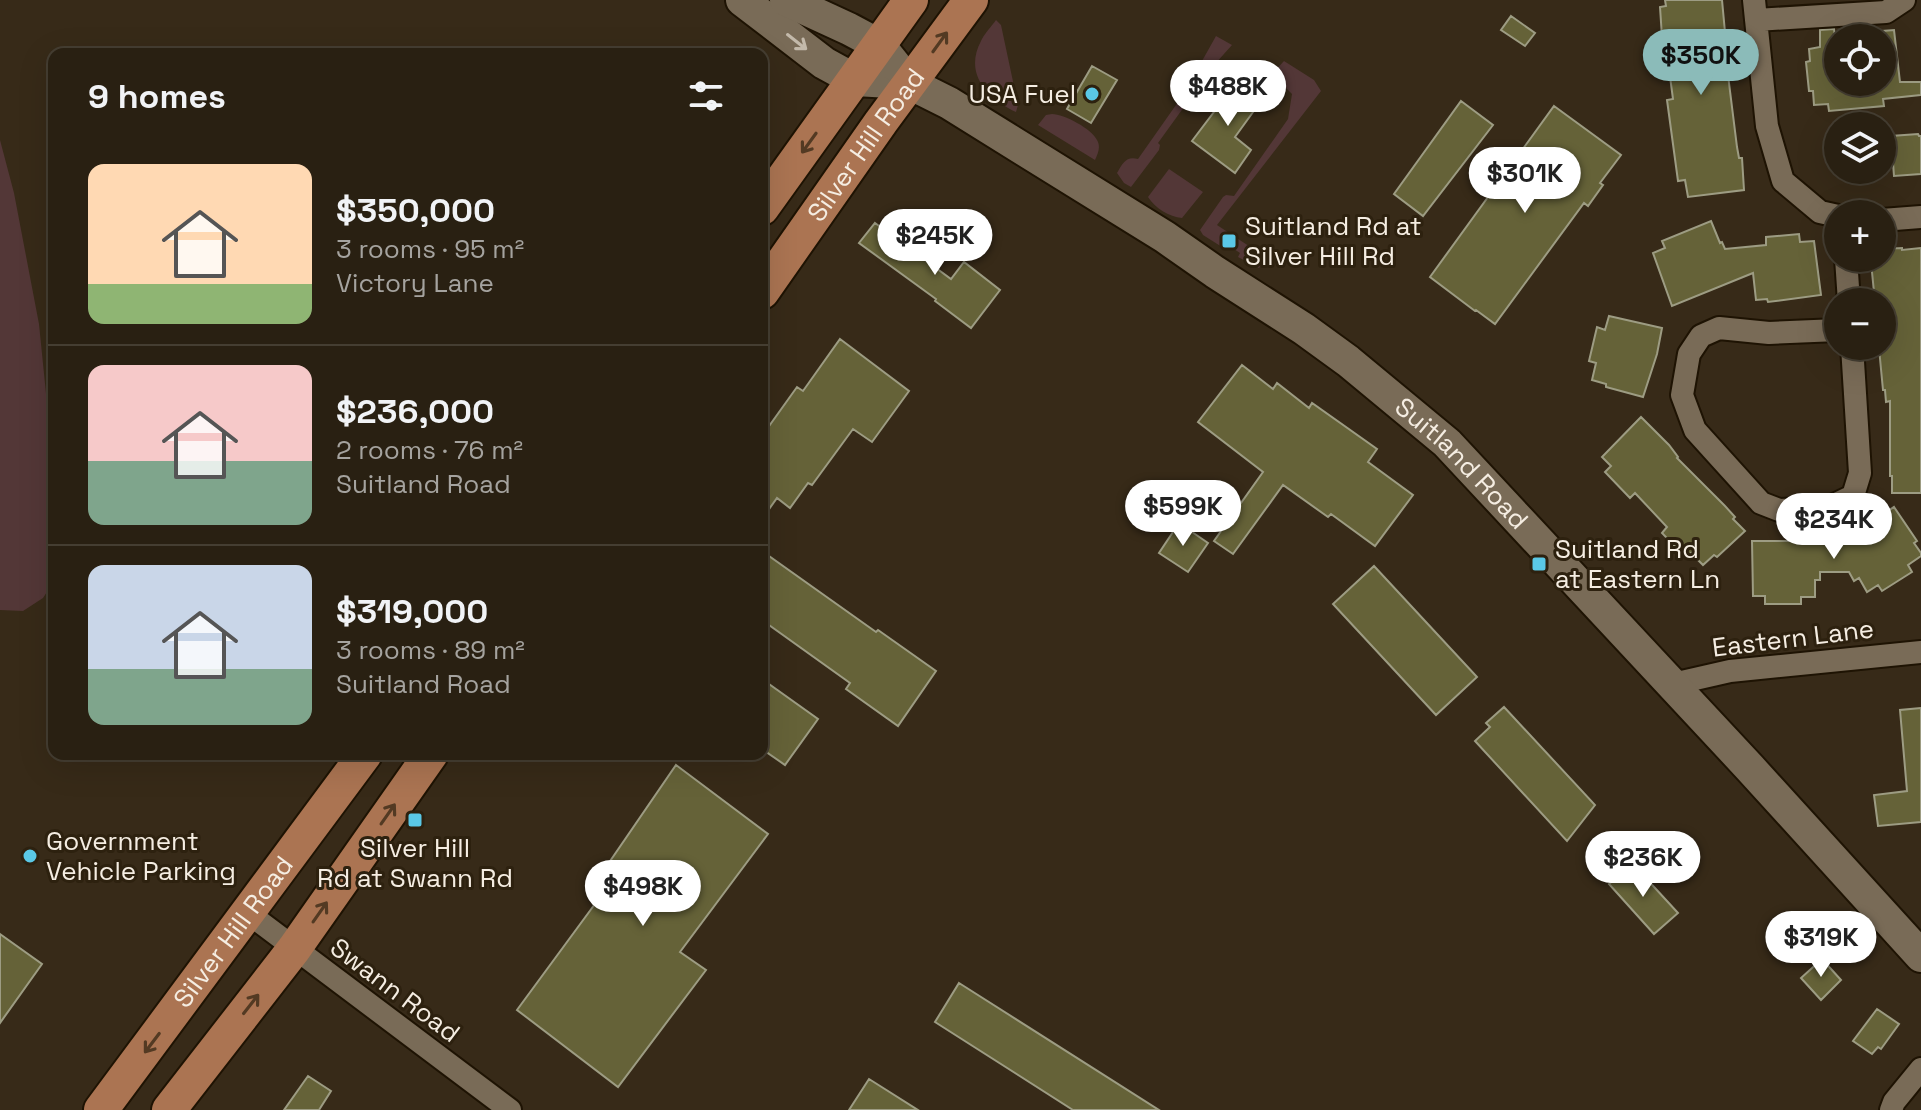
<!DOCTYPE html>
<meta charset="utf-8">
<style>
:root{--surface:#292012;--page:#31281b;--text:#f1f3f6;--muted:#a5a39f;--line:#453e32;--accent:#8bbbb9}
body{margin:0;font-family:"Space Grotesk",sans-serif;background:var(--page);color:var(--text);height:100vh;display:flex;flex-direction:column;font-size:30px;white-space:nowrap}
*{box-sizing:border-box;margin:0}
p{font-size:26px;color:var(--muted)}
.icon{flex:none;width:44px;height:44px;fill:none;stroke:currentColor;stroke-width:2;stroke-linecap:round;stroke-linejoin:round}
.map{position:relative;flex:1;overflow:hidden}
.details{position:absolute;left:48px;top:48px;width:720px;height:712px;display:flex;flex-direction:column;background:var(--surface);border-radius:16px;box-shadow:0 8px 32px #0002,0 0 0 2px var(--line)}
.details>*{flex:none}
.tools{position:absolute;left:1824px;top:24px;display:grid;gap:16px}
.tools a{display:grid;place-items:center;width:72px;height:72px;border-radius:50%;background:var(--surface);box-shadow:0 8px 32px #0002,0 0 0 2px var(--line);font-size:40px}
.price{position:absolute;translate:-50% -68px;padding:0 18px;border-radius:28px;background:#fff;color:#222;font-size:26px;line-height:52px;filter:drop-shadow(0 2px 4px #0008)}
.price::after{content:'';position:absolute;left:50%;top:48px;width:24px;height:18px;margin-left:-12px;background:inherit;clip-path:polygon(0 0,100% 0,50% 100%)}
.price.on{background:var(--accent);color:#111}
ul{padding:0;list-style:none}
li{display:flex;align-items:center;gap:24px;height:200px;padding:0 40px}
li+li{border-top:2px solid var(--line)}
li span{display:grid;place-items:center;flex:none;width:224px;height:160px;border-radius:16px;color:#555}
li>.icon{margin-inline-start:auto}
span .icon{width:96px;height:96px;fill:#fffc;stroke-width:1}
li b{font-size:34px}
h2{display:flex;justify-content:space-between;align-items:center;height:96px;padding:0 40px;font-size:34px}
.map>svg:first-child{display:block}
.green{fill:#533737}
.building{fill:#656238;stroke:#9d9c83;stroke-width:2}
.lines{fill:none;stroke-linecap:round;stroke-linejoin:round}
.street-casing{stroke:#1e1303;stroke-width:26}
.secondary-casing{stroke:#1e1303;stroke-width:36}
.primary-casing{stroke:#1e1303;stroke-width:38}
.street{stroke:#796b57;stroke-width:22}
.secondary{stroke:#796b57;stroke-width:32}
.primary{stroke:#ab7452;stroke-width:34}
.oneway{stroke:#c3b9aa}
.oneway2{stroke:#533a23}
.poi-dot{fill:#5ac8e6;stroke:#2d210f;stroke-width:3}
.labels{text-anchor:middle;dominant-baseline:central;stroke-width:6;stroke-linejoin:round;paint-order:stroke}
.poi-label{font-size:26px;fill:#f5ede2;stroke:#2d210f;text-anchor:start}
.street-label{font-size:26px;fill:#f5ede2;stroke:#2d210f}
</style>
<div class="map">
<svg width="1921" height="1110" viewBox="0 0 1921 1110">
<rect width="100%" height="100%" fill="#372a18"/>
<path class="green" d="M996,20L1001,25L1018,105L1016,112C989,99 963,75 981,41C984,34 991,27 996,20Z
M1216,36L1232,45L1215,64L1158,143L1160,145L1159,150L1131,187L1124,183L1117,173C1123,163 1126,156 1138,159L1183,95Z
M1284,61L1314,80L1321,91L1217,225L1267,258L1259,268L1238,257L1240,253L1225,243L1222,247L1203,235L1200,230L1223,197L1226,195L1234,196L1288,119L1292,94L1272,74Z
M1052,114C1064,114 1092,129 1097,140C1101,147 1098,153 1095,160L1038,125L1046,115Z
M0,140L14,193L39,324L54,473V581L43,598L23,611L0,610Z
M1169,169L1203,192L1182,218C1169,217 1155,208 1148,197Z"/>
<path class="building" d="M1665,0H1722L1726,43H1724L1737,147L1739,158H1742L1744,190L1688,197L1685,180L1678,181L1667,100L1673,99L1669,69L1664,67L1660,7L1666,6Z
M1511,16L1535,33L1525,46L1501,30Z
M1834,29L1836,46H1838V82H1882V31L1894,30L1900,82H1921V95L1883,99L1884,106L1829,111L1828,104L1814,105L1813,91H1809L1806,62L1810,61L1809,49L1820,47V30Z
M1092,66L1117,80L1091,123L1067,109Z
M1236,83L1261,101L1235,137L1251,150L1235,173L1192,141Z
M1461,101L1493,125L1423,216L1394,194Z
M1554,106L1621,155L1600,183L1603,185L1588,206L1584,203L1495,324L1476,310L1475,311L1430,277Z
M1918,134L1919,136H1921V174L1894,176L1891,136Z
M1711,221L1720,243L1722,242L1725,249L1766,245V237L1799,234L1800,242L1814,241L1821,295L1768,302L1767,299L1756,300L1753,273L1672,306L1653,253L1665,248L1662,241Z
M875,223L951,279L964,262L1000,290L971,328L935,301L936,299L859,243Z
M1902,248V250L1921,248V493H1892V476H1890V401L1886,402L1885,390H1883L1879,348L1882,346V302H1875L1871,262H1874V258H1882V249Z
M1609,316L1662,328L1657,354L1643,397L1606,387V384L1592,380L1596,363L1589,361L1597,327L1605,330Z
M840,339L909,391L872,442L853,429L812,485L808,483L790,508L777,498L762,519V436L797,387L803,391Z
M1242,365L1273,389L1277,383L1309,408L1312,403L1377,449L1368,462L1413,495L1375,546L1331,514L1328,517L1283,485L1233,554L1214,541L1263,472L1198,422Z
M1641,417L1669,445L1678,457L1677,458L1725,506L1735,517L1733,519L1745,531L1717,557L1714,555L1703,565L1691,553L1686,558L1662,533L1667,527L1635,493L1630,498L1605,472L1611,466L1602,457Z
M1894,507L1917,541L1914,543L1921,553V556L1908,565L1912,572L1882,591L1878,585L1867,592L1859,578L1854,581L1849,572H1820V580H1815V597H1801V604H1765V596H1753L1752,541H1806V543H1839Z
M1179,523L1208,543L1188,572L1159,553Z
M762,551L876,632L878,630L936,671L898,726L846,689L850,683L762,620Z
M1374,566L1477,677L1436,715L1333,604Z
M762,679L818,719L785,765L762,749Z
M1504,707L1595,805L1567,841L1475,741L1490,727L1486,723Z
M1921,708V822L1878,826L1874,795L1907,791L1900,710Z
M676,765L768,834L680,952L706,970L618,1087L517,1010L603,893L593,886Z
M1632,863L1678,913L1654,934L1609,884Z
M0,934L42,964L0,1023Z
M1822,959L1841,980L1821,1000L1801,978Z
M959,983L1159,1110H1073L935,1022Z
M1877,1009L1899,1024L1881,1049L1878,1047L1872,1054L1853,1041Z
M308,1076L331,1091L319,1110H284Z
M869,1079L918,1110H849Z"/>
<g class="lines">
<g class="street-casing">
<path id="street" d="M1754,0L1767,126L1783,181L1820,212L1838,216
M1756,20L1886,12L1904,0
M1882,220L1921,217
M1846,258L1849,302
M1838,330L1769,333L1719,328L1701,336L1689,354L1682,395L1695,430L1761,503L1779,510L1828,508L1853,496L1860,473L1852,346
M1673,684L1730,671L1921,652
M248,913L510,1110
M1891,1110L1894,1102L1921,1069"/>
</g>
<g class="secondary-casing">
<g id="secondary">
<path id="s1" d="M742,0L824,63L855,80L909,83L949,103L1165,237L1215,272L1304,329L1348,361L1447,443L1750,768L1921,956"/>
<path d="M786,0L849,29L879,45L895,65"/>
</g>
</g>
<g class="primary-casing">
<g id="primary">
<path d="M762,208L911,0"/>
<path id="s2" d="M762,292L881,122L971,0"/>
<path id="s3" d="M101,1110L365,754"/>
<path d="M169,1110L294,949L431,754"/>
</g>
</g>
<use href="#street" class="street"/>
<use href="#secondary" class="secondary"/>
<use href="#primary" class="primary"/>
</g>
<defs><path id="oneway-shaft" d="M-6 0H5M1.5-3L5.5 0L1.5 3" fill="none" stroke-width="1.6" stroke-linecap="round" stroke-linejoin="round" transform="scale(2)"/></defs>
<use class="oneway" href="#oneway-shaft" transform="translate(797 42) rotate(38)"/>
<g class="oneway2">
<use href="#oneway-shaft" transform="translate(940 42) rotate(-54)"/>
<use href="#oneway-shaft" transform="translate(809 143) rotate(126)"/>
<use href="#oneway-shaft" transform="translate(388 814) rotate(-55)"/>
<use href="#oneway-shaft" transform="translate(320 912) rotate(-55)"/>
<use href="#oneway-shaft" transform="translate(251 1004) rotate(-52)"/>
<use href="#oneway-shaft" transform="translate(152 1043) rotate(127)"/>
</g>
<g class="poi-dot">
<circle cx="1092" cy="94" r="8"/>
<rect x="1221" y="233" width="16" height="16" rx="4"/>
<rect x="1531" y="556" width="16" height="16" rx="4"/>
<rect x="407" y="812" width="16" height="16" rx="4"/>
<circle cx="30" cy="856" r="8"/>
</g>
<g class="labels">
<g class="poi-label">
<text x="1076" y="94" text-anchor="end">USA Fuel</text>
<text x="1245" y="226">Suitland Rd at<tspan x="1245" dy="30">Silver Hill Rd</tspan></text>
<text x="1555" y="549">Suitland Rd<tspan x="1555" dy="30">at Eastern Ln</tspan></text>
<text x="46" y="841">Government<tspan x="46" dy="30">Vehicle Parking</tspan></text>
<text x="415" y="848" text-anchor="middle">Silver Hill<tspan x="415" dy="30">Rd at Swann Rd</tspan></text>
</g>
<g class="street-label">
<text stroke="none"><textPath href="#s2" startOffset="180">Silver Hill Road</textPath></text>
<text stroke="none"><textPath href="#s1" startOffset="866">Suitland Road</textPath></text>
<text transform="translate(1793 638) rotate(-7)">Eastern Lane</text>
<text stroke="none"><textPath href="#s3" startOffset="222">Silver Hill Road</textPath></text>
<text transform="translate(395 990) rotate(37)">Swann Road</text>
</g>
</g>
</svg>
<div class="tools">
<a><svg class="icon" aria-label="locate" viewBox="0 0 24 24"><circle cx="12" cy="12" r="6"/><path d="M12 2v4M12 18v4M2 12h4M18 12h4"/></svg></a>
<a><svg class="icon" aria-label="layers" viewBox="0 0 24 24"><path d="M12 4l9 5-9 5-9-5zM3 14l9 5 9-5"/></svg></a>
<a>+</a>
<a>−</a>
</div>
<b class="price on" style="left:1701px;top:97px">$350K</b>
<b class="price" style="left:1228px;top:128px">$488K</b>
<b class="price" style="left:1525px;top:215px">$301K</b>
<b class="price" style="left:935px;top:277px">$245K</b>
<b class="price" style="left:1183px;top:548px">$599K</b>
<b class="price" style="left:1834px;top:561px">$234K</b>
<b class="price" style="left:1643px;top:899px">$236K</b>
<b class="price" style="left:643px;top:928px">$498K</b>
<b class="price" style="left:1821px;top:979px">$319K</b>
<section class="details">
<h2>9 homes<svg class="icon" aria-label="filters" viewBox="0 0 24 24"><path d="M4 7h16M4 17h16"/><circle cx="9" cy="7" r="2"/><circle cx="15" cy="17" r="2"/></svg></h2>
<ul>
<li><span style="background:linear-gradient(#ffd9b3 75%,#8fb573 0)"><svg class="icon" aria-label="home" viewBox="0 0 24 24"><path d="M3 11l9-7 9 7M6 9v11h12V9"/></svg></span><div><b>$350,000</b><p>3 rooms · 95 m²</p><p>Victory Lane</p></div></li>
<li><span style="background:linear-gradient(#f6c9c9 60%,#7fa58c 0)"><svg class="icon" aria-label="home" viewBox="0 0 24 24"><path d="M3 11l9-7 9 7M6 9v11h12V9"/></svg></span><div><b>$236,000</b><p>2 rooms · 76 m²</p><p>Suitland Road</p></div></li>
<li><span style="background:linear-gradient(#c9d6e8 65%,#7fa58c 0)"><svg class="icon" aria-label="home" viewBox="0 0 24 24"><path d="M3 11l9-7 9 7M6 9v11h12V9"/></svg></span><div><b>$319,000</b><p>3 rooms · 89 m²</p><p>Suitland Road</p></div></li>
</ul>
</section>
</div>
